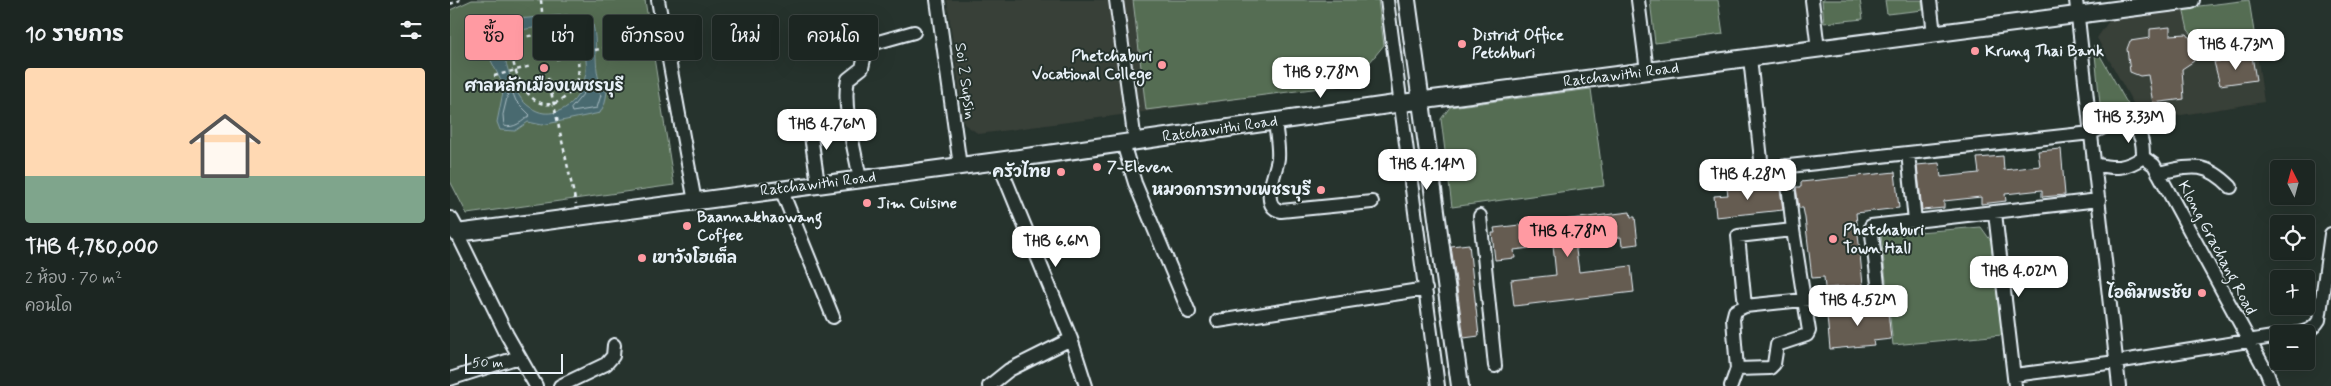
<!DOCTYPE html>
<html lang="th">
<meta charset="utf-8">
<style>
:root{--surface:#1c2622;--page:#29322f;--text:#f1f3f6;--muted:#a0a5a5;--line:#3a4340;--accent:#ff9aa2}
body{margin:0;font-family:Mynerve,"Playpen Sans Thai",sans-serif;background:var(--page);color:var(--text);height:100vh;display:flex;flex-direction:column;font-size:19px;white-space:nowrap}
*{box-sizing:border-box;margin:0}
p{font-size:16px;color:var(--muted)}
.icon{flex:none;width:28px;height:28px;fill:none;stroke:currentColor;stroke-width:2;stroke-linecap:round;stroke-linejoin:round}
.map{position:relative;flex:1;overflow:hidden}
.details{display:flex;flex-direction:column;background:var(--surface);width:450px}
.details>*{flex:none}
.banner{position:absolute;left:15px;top:15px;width:475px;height:45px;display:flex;gap:10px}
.needle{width:32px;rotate:354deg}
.controls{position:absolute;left:1820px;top:160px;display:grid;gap:10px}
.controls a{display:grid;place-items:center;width:45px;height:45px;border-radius:5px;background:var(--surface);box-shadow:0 5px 20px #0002,0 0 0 1px var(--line);font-size:25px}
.scale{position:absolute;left:15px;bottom:12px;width:98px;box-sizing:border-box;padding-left:5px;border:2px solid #e8f1f8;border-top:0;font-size:14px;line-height:18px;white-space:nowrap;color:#e8f1f8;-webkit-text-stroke:4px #26332d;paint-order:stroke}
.price{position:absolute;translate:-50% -42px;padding:0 11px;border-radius:10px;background:#fff;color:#222;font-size:16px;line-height:32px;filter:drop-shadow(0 1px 2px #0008)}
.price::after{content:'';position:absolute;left:50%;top:30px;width:15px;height:11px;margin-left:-8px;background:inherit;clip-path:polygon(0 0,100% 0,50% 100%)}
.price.on{background:var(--accent);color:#111}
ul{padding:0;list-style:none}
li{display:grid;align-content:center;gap:10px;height:265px;padding:0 25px}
li span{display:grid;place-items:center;height:155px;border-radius:5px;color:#555}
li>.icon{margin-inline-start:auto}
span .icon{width:90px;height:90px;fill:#fffc;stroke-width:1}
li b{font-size:21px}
h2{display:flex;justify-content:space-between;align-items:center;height:60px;padding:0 25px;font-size:21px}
.tag{padding:0 18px;border-radius:5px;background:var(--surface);box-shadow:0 5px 20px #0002,0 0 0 1px var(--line);font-size:18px;line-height:45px}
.tag.on{background:var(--accent);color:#111}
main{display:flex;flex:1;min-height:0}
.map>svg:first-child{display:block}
.built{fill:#393f38}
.green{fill:#556d52;stroke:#9eafa5}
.water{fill:#496b70;stroke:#89a1a6;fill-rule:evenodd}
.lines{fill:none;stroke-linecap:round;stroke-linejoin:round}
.shore{stroke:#a8bbc2;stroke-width:1}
.building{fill:#655b51;stroke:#e8f1f8}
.minor-casing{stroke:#e8f1f8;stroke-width:16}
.major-casing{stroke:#e8f1f8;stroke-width:20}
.path{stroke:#e8f1f8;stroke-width:2.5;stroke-dasharray:4 4;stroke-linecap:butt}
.minor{stroke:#26332d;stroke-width:12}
.major{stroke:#26332d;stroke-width:16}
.poi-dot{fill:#ff9aa2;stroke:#26332d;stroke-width:2}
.labels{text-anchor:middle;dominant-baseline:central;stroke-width:4;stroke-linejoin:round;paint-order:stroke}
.poi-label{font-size:16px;font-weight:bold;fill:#e8f1f8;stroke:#26332d;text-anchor:start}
.street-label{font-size:16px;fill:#e8f1f8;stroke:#26332d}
</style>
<main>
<section class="details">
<h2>10 รายการ<svg class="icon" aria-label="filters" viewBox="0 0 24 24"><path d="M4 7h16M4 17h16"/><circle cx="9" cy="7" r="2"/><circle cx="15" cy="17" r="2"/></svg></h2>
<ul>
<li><span style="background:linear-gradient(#ffd9b3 70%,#7fa58c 0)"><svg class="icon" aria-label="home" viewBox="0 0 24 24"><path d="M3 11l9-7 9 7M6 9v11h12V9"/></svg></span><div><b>THB 4,780,000</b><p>2 ห้อง · 70 m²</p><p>คอนโด</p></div></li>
</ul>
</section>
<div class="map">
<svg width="1881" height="386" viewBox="0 0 1881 386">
<rect width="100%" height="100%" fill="#26332d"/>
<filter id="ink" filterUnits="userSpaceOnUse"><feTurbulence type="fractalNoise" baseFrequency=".02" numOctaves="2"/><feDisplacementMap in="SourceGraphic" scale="10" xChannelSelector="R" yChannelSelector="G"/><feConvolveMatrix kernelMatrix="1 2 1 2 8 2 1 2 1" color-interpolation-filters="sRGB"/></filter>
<g filter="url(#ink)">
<path class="built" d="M497,0H928L934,45L902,84L529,134L514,124Z
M1799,0L1814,102L1693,121L1647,38L1661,18Z"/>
<path class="green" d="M22,0H195L224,185L17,214L0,181V10Z
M683,0H928L934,45L902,84L696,110Z
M1200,0H1268L1273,34L1205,43Z
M1372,0H1410L1413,19L1374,23Z
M1435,0H1472L1473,10L1437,14Z
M1799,0L1807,51L1753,57L1747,40L1738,30L1733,8Z
M1644,45L1685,117L1652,123Z
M1141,89L1154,186L1002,207L991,119L1000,107Z
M1531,227L1541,241L1552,335L1443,345L1431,235Z"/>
<path class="water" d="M117,15L143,25C149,46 141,80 157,92L155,103L150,113L92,125L78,122L65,131L50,130L47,122L53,92L51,81L34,46L35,37L42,26L53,20ZM99,26C157,29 141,117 94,113C85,112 74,104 70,97C62,84 45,44 61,34C72,28 87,28 99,26Z"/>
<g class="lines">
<path class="shore" d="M123,22L139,29L141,45H138L129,32L121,26Z
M54,25H59L60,28L49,42L48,55L45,56C35,44 41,32 54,25Z
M142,84L151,95L147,108L122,112L121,109Z
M59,91H62L66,101L80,115C73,121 64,129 54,126L53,115Z"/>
</g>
<path class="building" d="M1720,27V35L1737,34L1743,42L1744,61L1732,69L1734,99L1703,103L1698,75L1690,76L1680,72L1677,49L1680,41L1700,38V29Z
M1802,56L1806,80L1770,85L1764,62Z
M1611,149L1615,195L1592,197V190L1555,194L1556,201L1531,204V197L1494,201V208L1472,210L1467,165L1489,163L1491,177L1529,173L1527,158L1553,156L1554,170L1590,166L1588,151Z
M1445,172L1449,208L1406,213L1413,285L1375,288L1374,277L1362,278L1355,218L1353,208H1349L1346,187H1351V182Z
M1317,184L1318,190L1330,189L1333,210L1266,217L1264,196L1278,195L1277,189Z
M1180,212L1181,217H1185L1188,244L1172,246L1171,237L1125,243L1129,272L1181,266L1184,292L1064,306L1061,280L1106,275L1103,245L1064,250L1065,258L1045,260L1042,233H1045L1044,228Z
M1019,244L1029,336L1014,338L1001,246Z
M1419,301L1420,313L1438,311L1441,339L1423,341L1424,345L1380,349L1377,316L1399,311L1398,303Z"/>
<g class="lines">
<g class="minor-casing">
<path id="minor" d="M208,0L245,202
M487,0L510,166
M666,0L685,142
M937,0L988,386
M1188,0L1197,71
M1362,0L1368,49
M1480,0L1484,34
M1626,0L1669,386
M1300,58L1312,169L1641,133L1663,123H1679C1692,134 1693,141 1693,157C1676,169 1664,169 1645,164
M825,121C826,133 829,146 828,158C827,172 808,206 831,211L922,202
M359,122L368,184
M673,143L685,183L739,312
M1458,153L1465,221
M1693,157L1704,165L1817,373L1822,386
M548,161L621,339L636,386
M1336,166L1343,230
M1708,173C1742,166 1755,161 1781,187
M1269,174L1312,169
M410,179C405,151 392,106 398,79L412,68L416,50L421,44L464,32
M331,189L383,317
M1545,213L1565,386
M1030,216L1045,366
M7,233L57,335L86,386
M768,321L976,289
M1844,334C1856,332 1863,330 1869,320L1881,234
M1287,369L1320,368L1324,364L1327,345L1357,335L1359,331L1343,230L1288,236L1295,306L1429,292L1421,226L1649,200
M1564,375L1666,362L1829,336
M0,379L69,357
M110,386L156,364L163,356L164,345
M539,386L559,370L621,339
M1281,386L1287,369L1283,319L1285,311L1295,306"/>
</g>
<g class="major-casing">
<path id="major" d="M957,0L1010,386
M0,220L7,233L548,161L952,103L1741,0"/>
</g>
<path class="path" d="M91,0L94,35
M0,4L10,0
M105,33C128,38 131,63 127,84C84,143 54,56 64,43C71,34 95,35 105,33Z
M106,59L202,37
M44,76L81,66
M98,78L126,204"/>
<use href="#minor" class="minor"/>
<use href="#major" class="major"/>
</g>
</g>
<g class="poi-dot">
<circle cx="1012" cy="44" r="5"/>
<circle cx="1525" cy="51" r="5"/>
<circle cx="712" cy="65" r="5"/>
<circle cx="94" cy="68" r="5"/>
<circle cx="647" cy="167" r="5"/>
<circle cx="611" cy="172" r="5"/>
<circle cx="871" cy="190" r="5"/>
<circle cx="417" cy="203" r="5"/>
<circle cx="237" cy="226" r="5"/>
<circle cx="1383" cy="239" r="5"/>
<circle cx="192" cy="258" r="5"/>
<circle cx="1752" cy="293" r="5"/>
</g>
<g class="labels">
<g class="poi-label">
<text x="1022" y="35">District Office<tspan x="1022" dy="18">Petchburi</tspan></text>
<text x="1535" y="51">Krung Thai Bank</text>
<text x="702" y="56" text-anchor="end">Phetchaburi<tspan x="702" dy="18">Vocational College</tspan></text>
<text x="94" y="86" text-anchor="middle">ศาลหลักเมืองเพชรบุรี</text>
<text x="657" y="167">7-Eleven</text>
<text x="601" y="172" text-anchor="end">ครัวไทย</text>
<text x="861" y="190" text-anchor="end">หมวดการทางเพชรบุรี</text>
<text x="427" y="203">Jim Cuisine</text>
<text x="247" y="217">Baannakhaowang<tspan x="247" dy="18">Coffee</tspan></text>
<text x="1393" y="230">Phetchaburi<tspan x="1393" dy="18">Town Hall</tspan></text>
<text x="202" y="258">เขาวังโฮเต็ล</text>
<text x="1742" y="293" text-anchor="end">ไอติมพรชัย</text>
</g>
<g class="street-label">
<text transform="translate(1171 75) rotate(-7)">Ratchawithi Road</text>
<text transform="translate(515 81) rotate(82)">Soi 2 Supsin</text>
<text transform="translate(770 129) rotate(-8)">Ratchawithi Road</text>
<text transform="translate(368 184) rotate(-7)">Ratchawithi Road</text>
<text transform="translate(1767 248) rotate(62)">Klong Grachang Road</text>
</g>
</g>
</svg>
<div class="controls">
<a><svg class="needle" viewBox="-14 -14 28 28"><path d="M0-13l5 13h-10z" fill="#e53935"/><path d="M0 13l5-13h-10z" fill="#a0a5a5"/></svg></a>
<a><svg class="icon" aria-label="locate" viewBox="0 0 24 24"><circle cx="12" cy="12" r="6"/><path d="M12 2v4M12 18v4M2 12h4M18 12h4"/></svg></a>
<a>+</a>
<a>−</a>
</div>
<div class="scale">50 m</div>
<b class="price" style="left:1786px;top:71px">THB 4.73M</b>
<b class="price" style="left:871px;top:99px">THB 9.78M</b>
<b class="price" style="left:1679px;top:144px">THB 3.33M</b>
<b class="price" style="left:377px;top:151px">THB 4.76M</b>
<b class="price" style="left:977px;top:191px">THB 4.14M</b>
<b class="price" style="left:1298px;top:201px">THB 4.28M</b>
<b class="price on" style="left:1118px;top:258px">THB 4.78M</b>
<b class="price" style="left:606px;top:268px">THB 6.6M</b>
<b class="price" style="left:1569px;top:298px">THB 4.02M</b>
<b class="price" style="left:1408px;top:327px">THB 4.52M</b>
<div class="banner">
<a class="tag on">ซื้อ</a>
<a class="tag">เช่า</a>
<a class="tag">ตัวกรอง</a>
<a class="tag">ใหม่</a>
<a class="tag">คอนโด</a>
</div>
</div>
</main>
